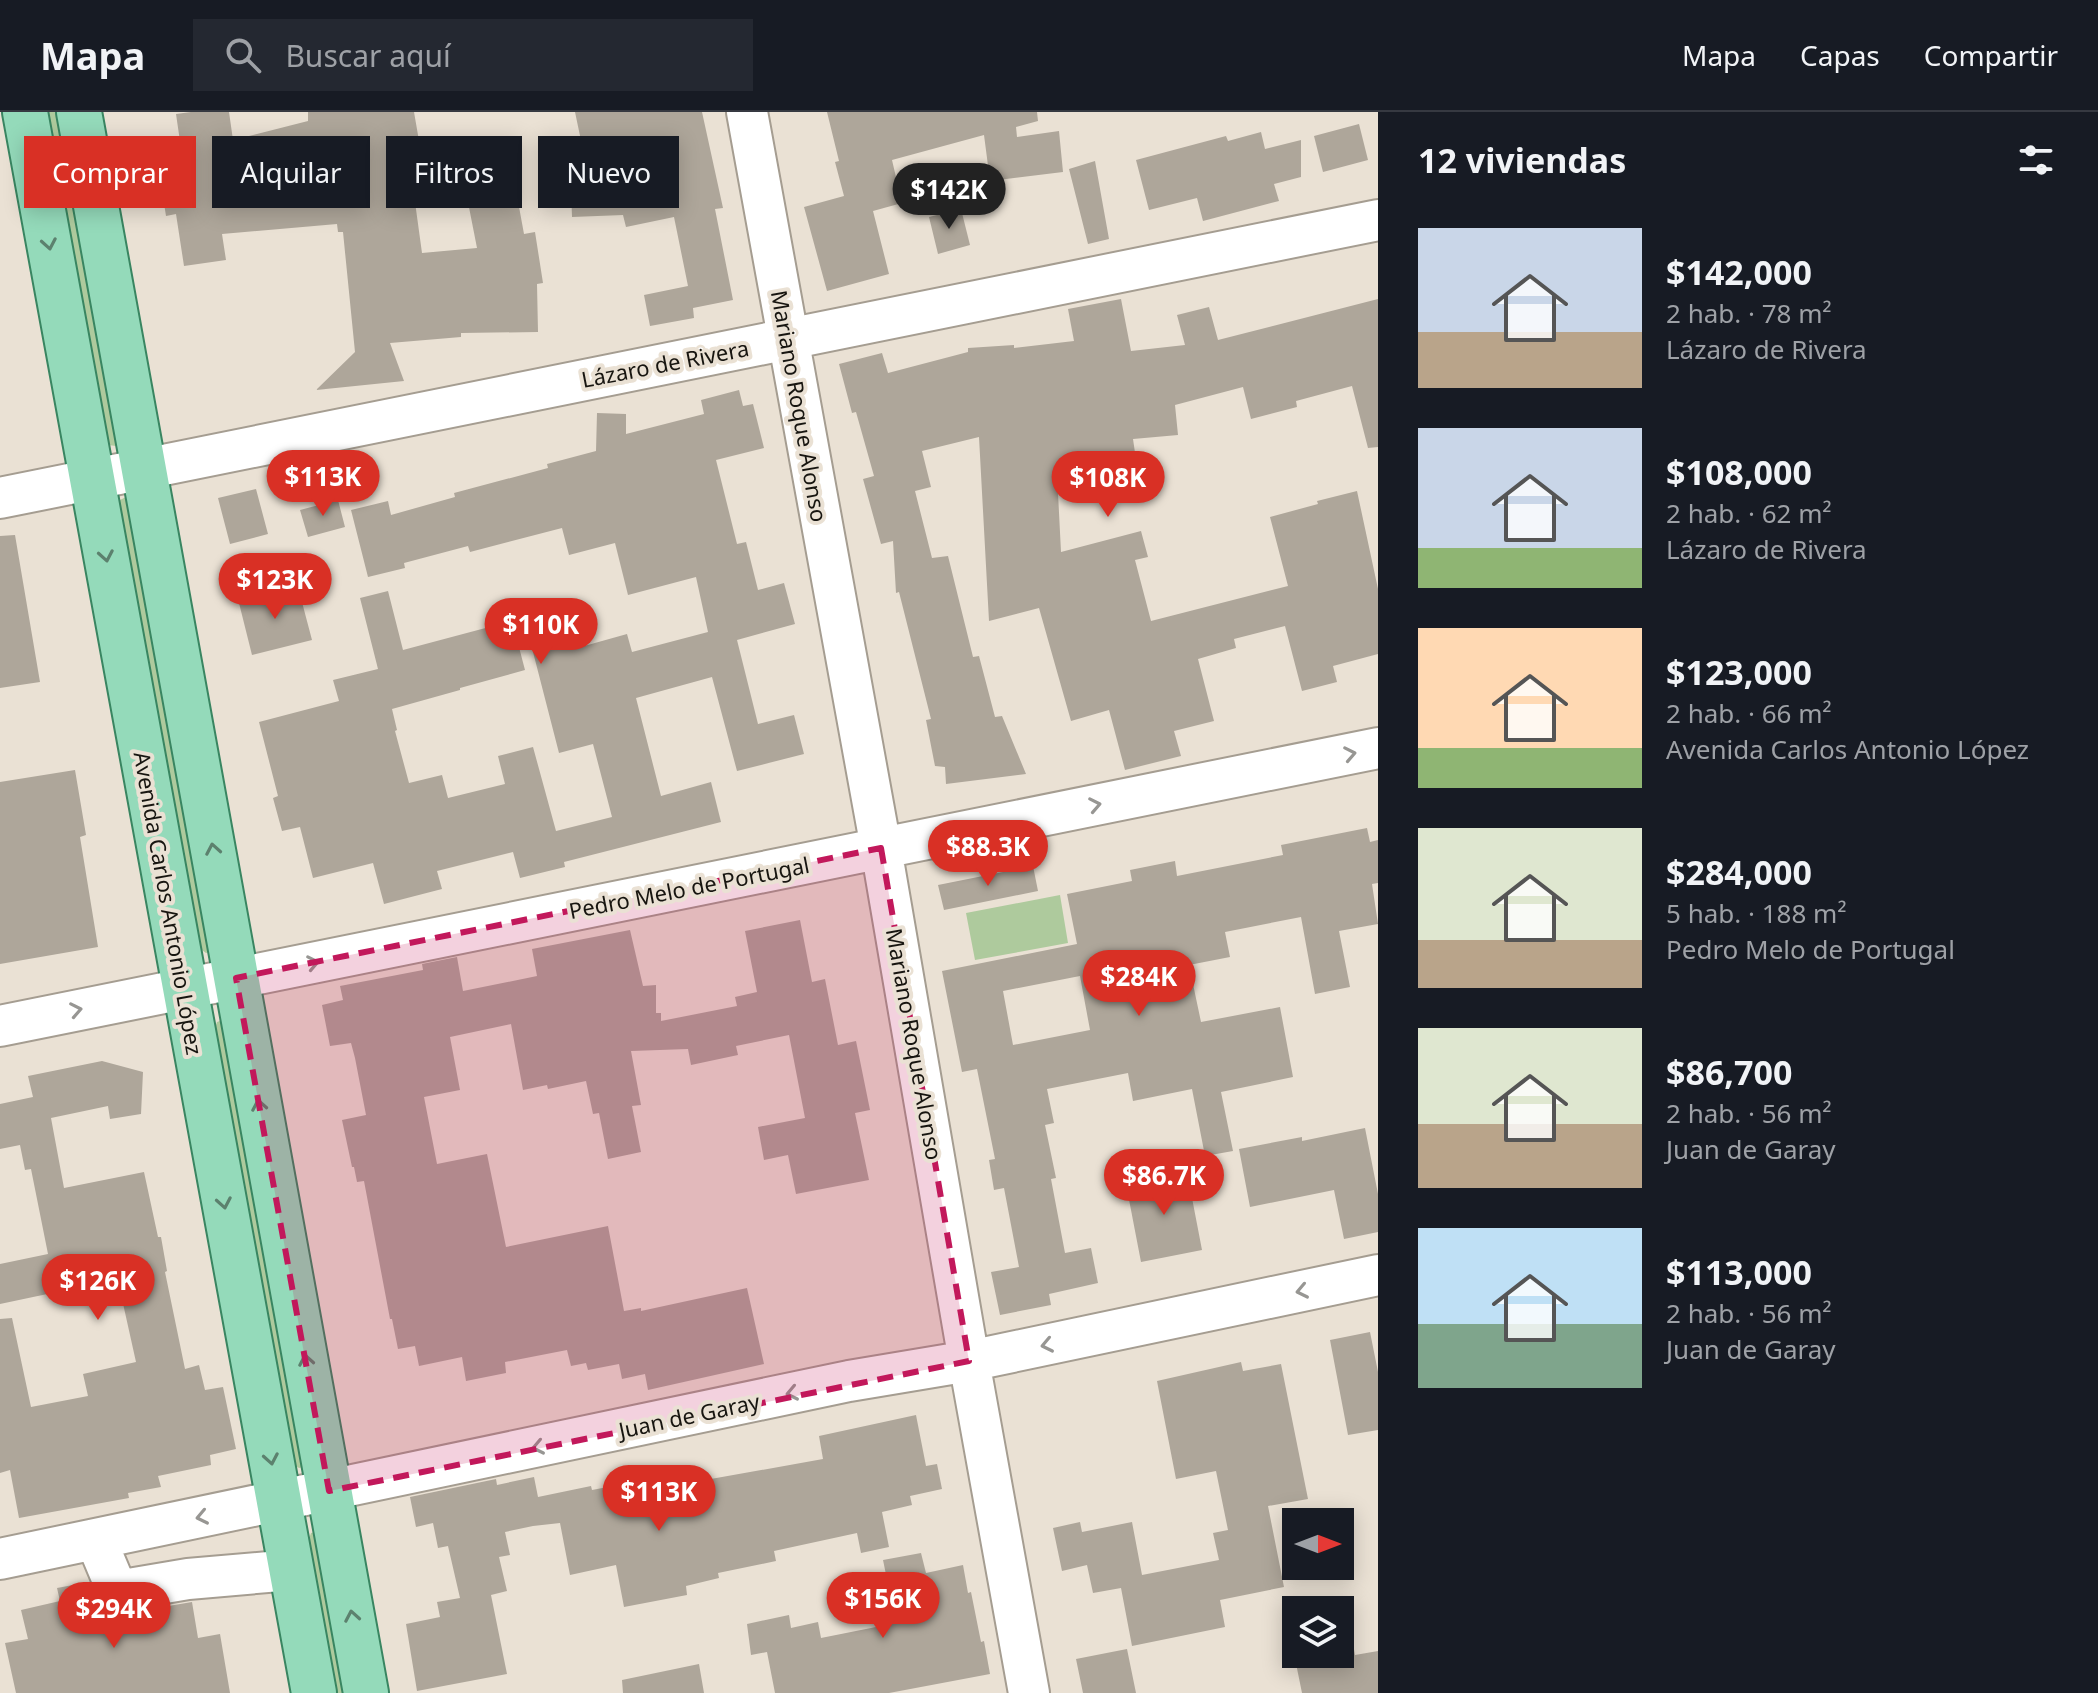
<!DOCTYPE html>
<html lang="es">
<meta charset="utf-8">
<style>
:root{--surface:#171b24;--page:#242831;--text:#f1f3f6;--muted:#9ea1a6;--line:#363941;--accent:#d93025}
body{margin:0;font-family:"Noto Sans",sans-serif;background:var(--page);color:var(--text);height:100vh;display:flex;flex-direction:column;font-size:30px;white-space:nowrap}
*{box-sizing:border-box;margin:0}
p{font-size:26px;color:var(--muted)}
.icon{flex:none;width:44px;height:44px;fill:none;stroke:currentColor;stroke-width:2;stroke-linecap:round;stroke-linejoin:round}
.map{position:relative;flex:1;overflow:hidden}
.drawer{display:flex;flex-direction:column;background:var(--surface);width:720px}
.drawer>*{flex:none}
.top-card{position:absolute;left:24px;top:24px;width:760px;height:72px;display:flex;gap:16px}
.needle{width:52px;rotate:90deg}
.fabs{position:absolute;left:1282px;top:1396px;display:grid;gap:16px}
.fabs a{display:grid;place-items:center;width:72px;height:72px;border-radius:0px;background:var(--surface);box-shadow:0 4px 20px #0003;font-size:40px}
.price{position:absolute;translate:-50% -68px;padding:0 18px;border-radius:28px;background:var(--accent);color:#fff;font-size:26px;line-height:52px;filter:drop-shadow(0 2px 4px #0008)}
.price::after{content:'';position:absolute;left:50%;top:48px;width:24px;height:18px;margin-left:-12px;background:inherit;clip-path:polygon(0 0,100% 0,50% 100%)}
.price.on{background:#222;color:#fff}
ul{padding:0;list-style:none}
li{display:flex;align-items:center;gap:24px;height:200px;padding:0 40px}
li span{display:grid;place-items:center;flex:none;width:224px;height:160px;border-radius:0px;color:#555}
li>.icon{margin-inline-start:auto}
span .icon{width:96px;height:96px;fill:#fffc;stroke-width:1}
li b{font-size:34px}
h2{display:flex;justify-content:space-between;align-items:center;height:96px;padding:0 40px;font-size:34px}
.chip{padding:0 28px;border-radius:0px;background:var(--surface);box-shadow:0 4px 20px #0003;font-size:28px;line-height:72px}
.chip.on{background:var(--accent);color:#fff}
header{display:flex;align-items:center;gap:48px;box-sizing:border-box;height:112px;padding:0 40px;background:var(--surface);border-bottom:2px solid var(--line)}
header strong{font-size:38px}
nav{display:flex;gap:44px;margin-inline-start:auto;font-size:28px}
.search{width:560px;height:72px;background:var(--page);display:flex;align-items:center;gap:20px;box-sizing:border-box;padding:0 28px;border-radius:0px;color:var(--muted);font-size:30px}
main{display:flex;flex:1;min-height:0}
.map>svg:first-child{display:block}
.green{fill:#aeca9d}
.building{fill:#aea69a;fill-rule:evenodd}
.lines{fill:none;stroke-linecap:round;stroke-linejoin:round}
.minor-casing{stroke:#a59d91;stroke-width:44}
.major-casing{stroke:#398561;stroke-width:48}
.minor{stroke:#fff;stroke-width:40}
.major{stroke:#94daba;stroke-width:44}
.oneway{stroke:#5c816e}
.oneway2{stroke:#979693}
.marked{fill:#c2185b;fill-opacity:0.2;stroke:#c2185b;stroke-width:6;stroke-dasharray:16 10;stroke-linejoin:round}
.labels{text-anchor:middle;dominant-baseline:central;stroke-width:8;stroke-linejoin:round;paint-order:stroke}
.street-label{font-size:22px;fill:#171510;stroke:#eae1d4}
</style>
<header>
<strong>Mapa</strong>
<div class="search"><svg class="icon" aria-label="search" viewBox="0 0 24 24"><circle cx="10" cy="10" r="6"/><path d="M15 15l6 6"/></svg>Buscar aquí</div>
<nav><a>Mapa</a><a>Capas</a><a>Compartir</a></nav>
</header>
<main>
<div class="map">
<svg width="1378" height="1581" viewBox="0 0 1378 1581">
<rect width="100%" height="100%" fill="#eae1d4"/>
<path class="green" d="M45,0H60L119,330L116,334L108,333Z
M126,385L130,388L210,840L206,841L198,835L118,389Z
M1060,783L1068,831L975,848L966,801Z
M220,909L225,912L303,1355L299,1356L293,1352L214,919L217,910Z
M316,1420L350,1581H335L308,1430L311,1421Z"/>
<path class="building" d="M191,0H229L233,28L308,9V0H414L422,46L478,36L479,41H500L502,76L515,73L524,122L535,120L543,171L537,172L538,220L461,221V225L390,231L404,269L316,278L355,240L343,120H338L337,112L222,122L226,148L184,154L176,102L166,104L157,47L182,43L176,2ZM466,80L477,136L422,141L415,90Z
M575,0H702L723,96L715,97L733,188L693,196L694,206L650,214L644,183L688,174L674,105L626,115L623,103L572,105L571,77L591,76Z
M827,0H1037L1038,9L1016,15L1017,25L1059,19L1063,60L990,69L984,23L892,48L902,91L873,99L889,162L827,179L804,95L844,84L835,50L839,49Z
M1359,12L1368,48L1323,60L1314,24Z
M1261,20L1265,37L1301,28V65L1274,72L1279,89L1203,109L1197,86L1149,98L1136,48L1226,24L1228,29Z
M1095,49L1109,127L1088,132L1069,57Z
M961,97L970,133L938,142L929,105Z
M1121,187L1131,239L1185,233L1177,203L1209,195L1218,228L1378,187V335L1368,336L1352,274L1296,289L1297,295L1251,307L1243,275L1175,293L1178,323L1133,327L1138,361L1058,381L1061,440L1141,419L1148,445L1135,448L1151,509L1288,474L1270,405L1318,392L1317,389L1357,379L1378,477V542L1333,554L1337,570L1302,579L1285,514L1234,527L1236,536L1198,547L1214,609L1174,619L1181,644L1125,658L1109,598L1071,609L1039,496L989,509L979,325L922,339L931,375L915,379L932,446L948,444L973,545L979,544L995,605L1002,604L1026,662L946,672L945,655L935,654L926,608L931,607L899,480L896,481L893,429L881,432L863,367L874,364L856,300L852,301L839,252L882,241L888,261L968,240V236L1014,233V236L1074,229L1068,197Z
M739,278L743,294L753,292L764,336L716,348L737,432L746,430L758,478L784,471L795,512L737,528L758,612L794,603L804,642L737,659L712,565L636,586L661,684L711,670L721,710L564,750L565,755L520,766L513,740L437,759L442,777L384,792L373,751L313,766L300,715L282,719L273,686L278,684L259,610L339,589L333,568L378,557L360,486L388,479L403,538L508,510L511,521L515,520L525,558L460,576V578L392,597L397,618L395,619L409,671L442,663L448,686L505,672L498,644L533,635L556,719L612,705L593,632L559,641L533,540L575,530L577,536L627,522L632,540L708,520L696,465L628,483L615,431L569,443L562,416L470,440L468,434L404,451L405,456L368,465L351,398L388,389L391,403L455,385L454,381L548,356L547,352L596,339L597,301L626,302V322L704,302L701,288Z
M256,377L268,422L230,432L218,386Z
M338,388L345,415L308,425L300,398Z
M15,423L40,570L0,576V424Z
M298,475L312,528L252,543L239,491Z
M75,658L86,723L80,725L98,835L0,852V670Z
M1367,716L1370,730L1378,728V771L1372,772L1378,812L1339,819L1350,875L1315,882L1301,805L1225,820L1230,845L1189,853L1201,910L1280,895L1293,965L1221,980L1233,1039L1205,1044L1192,977L1133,989L1128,961L1047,977L1054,1011L1045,1013L1056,1066L1051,1067L1065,1141L1091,1136L1098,1171L1049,1182L1051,1193L1000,1203L991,1160L1019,1155L1004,1076L994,1078L989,1048L995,1047L977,957L962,960L942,859L1077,832L1067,782L1132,769L1130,758L1175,749L1177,764L1283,743L1281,733ZM1080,864L1090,918L1013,933L1003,879Z
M1033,754L1038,779L944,798L938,773Z
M800,808L812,870L825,867L838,933L856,929L870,998L855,1001L869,1068L796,1082L788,1043L764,1048L758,1015L805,1006L789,923L736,934L738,943L691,953L688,937L631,939L641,993L632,994L641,1040L608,1047L599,1001L593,1002L586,969L548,977L547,973L523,978L511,912L450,925L460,978L424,985L437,1052L487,1042L506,1135L608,1114L624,1199L641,1196V1199L747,1176L764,1252L648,1278L645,1262L622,1267L619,1252L588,1258L586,1251L571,1254L567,1238L505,1250L506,1261L466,1269L462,1245L419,1254L415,1234L398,1237L392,1207H390L364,1069L357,1070L354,1055H352L342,1008L366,1003L355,946L351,931L330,934L322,893L343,888L340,874L423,858L422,852L457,845L463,879L537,864L532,837L630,818L643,874L656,873V901H661V909L737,894L735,885L757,880L745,819Z
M102,949L143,960L141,1002L110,1007L108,994L51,1006L64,1076L144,1060L158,1125H161L167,1159L165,1160L185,1257L199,1253L205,1278L223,1275L236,1337L210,1343L211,1353L158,1364L161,1375L128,1381L129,1386L19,1406L10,1358L0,1361V1207L12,1206L31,1295L88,1284L83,1262L136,1250L118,1169L53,1183L52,1181L0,1192V1152L48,1142L31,1057L25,1058L20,1033L0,1037V992L33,985L28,964Z
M1365,1016L1378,1082V1120L1344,1127L1334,1078L1250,1095L1239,1037L1302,1025V1029Z
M1187,1060L1202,1138L1141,1150L1126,1072Z
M1370,1220L1378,1260V1318L1348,1323L1330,1228Z
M1241,1250L1243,1259L1281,1252L1308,1387L1268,1394L1284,1475L1220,1488L1225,1515L1132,1534L1121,1476L1093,1481L1087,1453L1062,1459L1053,1416L1080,1410L1082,1420L1132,1410L1142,1463L1219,1448L1213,1421L1228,1418L1216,1359L1176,1367L1157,1269Z
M916,1303L926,1354L937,1352L942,1377L910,1384L912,1393L882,1400L889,1435L861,1441L857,1421L774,1439L776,1449L718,1461L719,1466L686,1474L687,1483L624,1495L616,1453L570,1463L560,1411L533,1414L505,1420L510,1443L499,1445L507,1479L491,1483L507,1562L417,1579L406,1512L440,1505L437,1490L460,1486L448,1434L438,1436L433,1411L416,1415L410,1385L496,1367L497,1373L534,1365L538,1385L591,1374L592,1378L664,1364L666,1375L823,1347L819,1324Z
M921,1441L926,1461L963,1453L968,1481L971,1480L981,1530L984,1529L990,1562L889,1581H775L767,1540L751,1543L747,1512L789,1503L791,1516L818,1510L821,1526L896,1511L883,1448Z
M89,1470L100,1489L118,1500L127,1501L192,1490L198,1526L220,1522L230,1581H16L5,1531L28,1527L21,1498L60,1489L57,1476Z
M1350,1514L1355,1543L1378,1539V1581H1302L1291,1527L1296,1525V1542H1340V1516Z
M1127,1537L1136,1581H1083L1076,1547Z
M699,1552L704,1581H623L622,1568Z"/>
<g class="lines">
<g class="minor-casing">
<path id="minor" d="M747,0L881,736L969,1249L1029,1581
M0,386L1378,108
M0,914L1378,636
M96,1428L114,1471L123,1478L188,1467L291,1458
M0,1447L849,1269L969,1249L1378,1163"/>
</g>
<g class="major-casing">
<path id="major" d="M25,0L314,1581
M79,0L366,1581"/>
</g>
<use href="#minor" class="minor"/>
<use href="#major" class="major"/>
</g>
<defs><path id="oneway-chevron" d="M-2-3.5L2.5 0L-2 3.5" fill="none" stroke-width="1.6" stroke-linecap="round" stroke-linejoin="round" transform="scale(2)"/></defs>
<g class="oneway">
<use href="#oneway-chevron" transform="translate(49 132) rotate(80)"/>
<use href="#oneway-chevron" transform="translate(106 444) rotate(80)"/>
<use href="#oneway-chevron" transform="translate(213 737) rotate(-100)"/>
<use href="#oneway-chevron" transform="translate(259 993) rotate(-100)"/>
<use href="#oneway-chevron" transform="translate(224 1091) rotate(80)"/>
<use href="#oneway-chevron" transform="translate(306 1248) rotate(-100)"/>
<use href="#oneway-chevron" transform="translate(271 1347) rotate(80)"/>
<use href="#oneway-chevron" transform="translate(352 1504) rotate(-100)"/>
</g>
<g class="oneway2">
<use href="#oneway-chevron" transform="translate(1350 642) rotate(-11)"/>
<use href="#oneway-chevron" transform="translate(1095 693) rotate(-11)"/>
<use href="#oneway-chevron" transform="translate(313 851) rotate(-11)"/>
<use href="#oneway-chevron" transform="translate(76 898) rotate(-11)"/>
<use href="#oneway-chevron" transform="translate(1302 1179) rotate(168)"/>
<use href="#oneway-chevron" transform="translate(1047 1233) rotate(168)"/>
<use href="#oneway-chevron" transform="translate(792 1281) rotate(168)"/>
<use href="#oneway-chevron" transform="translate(538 1335) rotate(168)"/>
<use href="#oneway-chevron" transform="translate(202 1405) rotate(168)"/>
</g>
<path class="marked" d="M881,736L969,1249L329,1379L236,866Z"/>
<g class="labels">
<g class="street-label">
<text transform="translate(665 251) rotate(-11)">Lázaro de Rivera</text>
<text transform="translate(800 294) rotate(80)">Mariano Roque Alonso</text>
<text transform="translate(689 775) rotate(-11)">Pedro Melo de Portugal</text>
<text transform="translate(169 791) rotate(80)">Avenida Carlos Antonio López</text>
<text transform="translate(915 932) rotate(80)">Mariano Roque Alonso</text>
<text transform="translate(689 1303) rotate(-12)">Juan de Garay</text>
</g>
</g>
</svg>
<div class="fabs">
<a><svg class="needle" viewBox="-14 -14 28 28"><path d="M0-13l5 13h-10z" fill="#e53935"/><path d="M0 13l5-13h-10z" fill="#9ea1a6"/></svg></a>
<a><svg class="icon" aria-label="layers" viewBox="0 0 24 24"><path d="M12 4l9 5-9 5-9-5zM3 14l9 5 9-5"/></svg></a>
</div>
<b class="price on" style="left:949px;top:119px">$142K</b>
<b class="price" style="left:323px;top:406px">$113K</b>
<b class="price" style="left:1108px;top:407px">$108K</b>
<b class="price" style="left:275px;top:509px">$123K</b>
<b class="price" style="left:541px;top:554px">$110K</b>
<b class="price" style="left:988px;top:776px">$88.3K</b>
<b class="price" style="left:1139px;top:906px">$284K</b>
<b class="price" style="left:1164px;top:1105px">$86.7K</b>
<b class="price" style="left:98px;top:1210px">$126K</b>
<b class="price" style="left:659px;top:1421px">$113K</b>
<b class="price" style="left:883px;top:1528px">$156K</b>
<b class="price" style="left:114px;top:1538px">$294K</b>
<div class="top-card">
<a class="chip on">Comprar</a>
<a class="chip">Alquilar</a>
<a class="chip">Filtros</a>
<a class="chip">Nuevo</a>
</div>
</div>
<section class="drawer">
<h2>12 viviendas<svg class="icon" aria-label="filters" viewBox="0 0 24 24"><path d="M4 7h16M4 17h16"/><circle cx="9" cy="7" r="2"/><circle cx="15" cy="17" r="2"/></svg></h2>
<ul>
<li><span style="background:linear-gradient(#c9d6e8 65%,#b9a48a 0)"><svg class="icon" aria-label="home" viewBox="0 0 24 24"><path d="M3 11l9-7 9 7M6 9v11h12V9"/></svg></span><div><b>$142,000</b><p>2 hab. · 78 m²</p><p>Lázaro de Rivera</p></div></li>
<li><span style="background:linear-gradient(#c9d6e8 75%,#8fb573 0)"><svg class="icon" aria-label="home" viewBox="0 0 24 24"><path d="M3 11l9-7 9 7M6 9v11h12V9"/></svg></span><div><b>$108,000</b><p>2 hab. · 62 m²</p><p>Lázaro de Rivera</p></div></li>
<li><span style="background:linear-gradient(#ffd9b3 75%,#8fb573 0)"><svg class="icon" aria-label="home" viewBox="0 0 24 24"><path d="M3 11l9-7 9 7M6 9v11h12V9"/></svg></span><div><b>$123,000</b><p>2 hab. · 66 m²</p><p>Avenida Carlos Antonio López</p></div></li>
<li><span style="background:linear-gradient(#dfe7d0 70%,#b9a48a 0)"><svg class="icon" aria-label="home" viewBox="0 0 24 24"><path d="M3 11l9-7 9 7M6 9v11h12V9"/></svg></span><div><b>$284,000</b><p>5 hab. · 188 m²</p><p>Pedro Melo de Portugal</p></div></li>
<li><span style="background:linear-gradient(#dfe7d0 60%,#b9a48a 0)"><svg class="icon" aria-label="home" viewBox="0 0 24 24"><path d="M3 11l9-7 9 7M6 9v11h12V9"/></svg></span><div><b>$86,700</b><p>2 hab. · 56 m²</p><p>Juan de Garay</p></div></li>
<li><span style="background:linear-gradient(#bfe0f5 60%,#7fa58c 0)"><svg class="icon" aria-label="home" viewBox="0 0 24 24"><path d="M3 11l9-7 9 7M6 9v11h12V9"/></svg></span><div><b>$113,000</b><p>2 hab. · 56 m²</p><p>Juan de Garay</p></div></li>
</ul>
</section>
</main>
